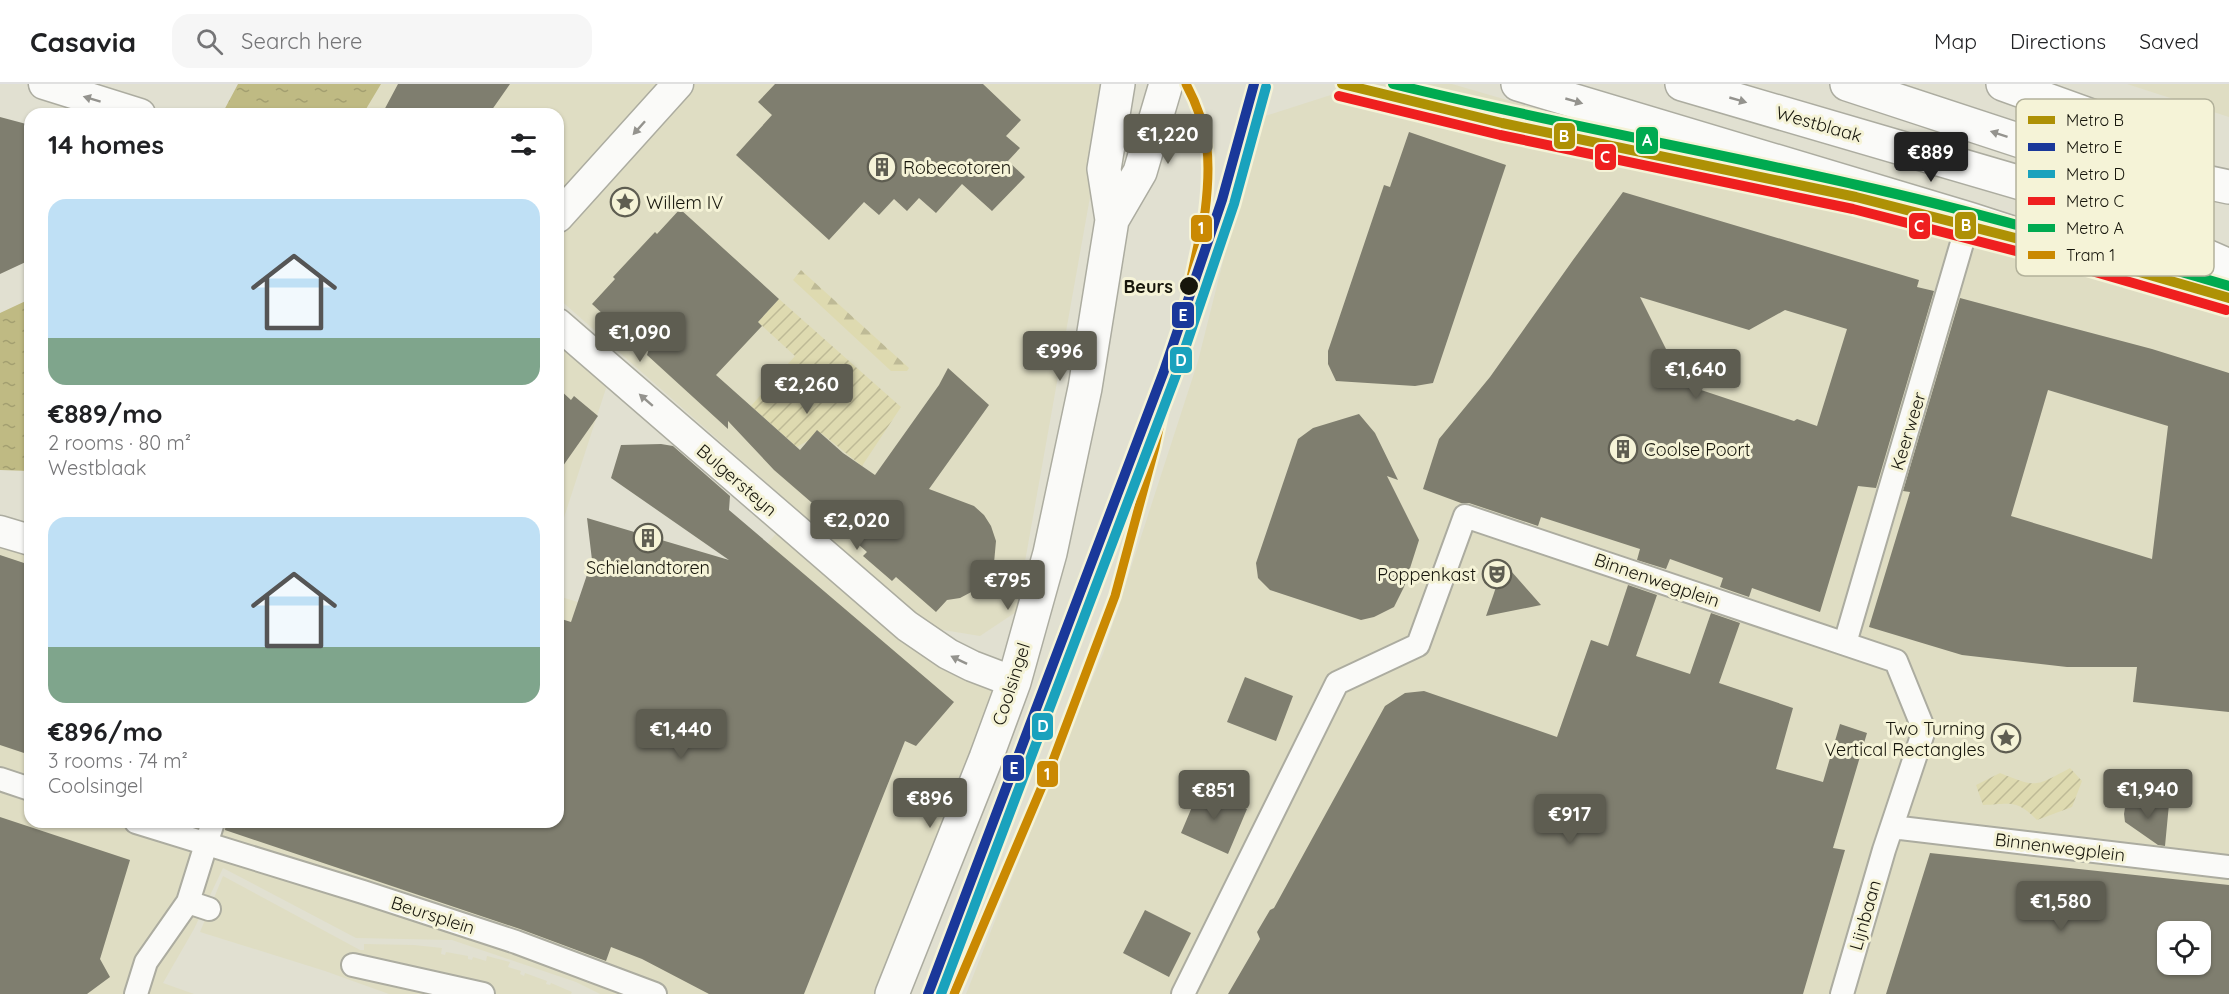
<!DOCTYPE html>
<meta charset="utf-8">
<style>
:root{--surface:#fff;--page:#f6f6f6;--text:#202124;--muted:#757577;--line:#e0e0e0;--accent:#5e5d51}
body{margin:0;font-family:Quicksand,sans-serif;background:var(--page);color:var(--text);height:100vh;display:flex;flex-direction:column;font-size:22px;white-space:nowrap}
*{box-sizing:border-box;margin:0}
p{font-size:20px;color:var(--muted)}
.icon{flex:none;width:33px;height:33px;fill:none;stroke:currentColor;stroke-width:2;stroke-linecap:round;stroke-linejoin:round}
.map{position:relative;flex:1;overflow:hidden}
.side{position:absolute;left:24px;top:24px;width:540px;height:720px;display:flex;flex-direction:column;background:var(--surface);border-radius:18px;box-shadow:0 2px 4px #0004}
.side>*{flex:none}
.tools{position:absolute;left:2157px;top:837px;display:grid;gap:12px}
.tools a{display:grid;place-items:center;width:54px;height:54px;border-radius:12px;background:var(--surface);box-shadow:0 2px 4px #0004;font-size:30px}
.price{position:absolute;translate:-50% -51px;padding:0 14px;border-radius:6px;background:var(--accent);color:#fff;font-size:20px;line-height:39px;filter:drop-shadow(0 2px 3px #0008)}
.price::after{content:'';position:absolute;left:50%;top:36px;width:18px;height:14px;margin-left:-9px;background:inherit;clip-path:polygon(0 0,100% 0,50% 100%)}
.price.active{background:#222;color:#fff}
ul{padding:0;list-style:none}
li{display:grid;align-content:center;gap:12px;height:318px;padding:0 24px}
li span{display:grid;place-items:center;height:186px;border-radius:18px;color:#555}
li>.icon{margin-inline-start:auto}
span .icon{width:108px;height:108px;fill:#fffc;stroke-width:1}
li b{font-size:26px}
h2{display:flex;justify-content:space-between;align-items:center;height:72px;padding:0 24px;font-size:26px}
header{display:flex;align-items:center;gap:36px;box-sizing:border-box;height:84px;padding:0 30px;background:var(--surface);border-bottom:2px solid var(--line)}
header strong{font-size:28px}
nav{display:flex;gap:33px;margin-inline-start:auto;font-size:21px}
.search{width:420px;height:54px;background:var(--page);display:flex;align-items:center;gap:15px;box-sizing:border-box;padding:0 21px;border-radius:18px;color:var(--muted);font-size:22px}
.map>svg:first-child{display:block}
.built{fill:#dfddc3}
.forest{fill:url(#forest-firs)}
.garden{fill:url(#garden-furrows)}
.water{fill:url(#water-ripples)}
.building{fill:#7f7e6f;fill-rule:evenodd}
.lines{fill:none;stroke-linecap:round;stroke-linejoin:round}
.pedestrian-casing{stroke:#acaca0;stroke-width:26}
.minor-casing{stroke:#acaca0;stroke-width:33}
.tertiary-casing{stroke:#acaca0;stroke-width:36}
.secondary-casing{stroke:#acaca0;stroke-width:36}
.pedestrian{stroke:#fafaf8;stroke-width:22}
.minor{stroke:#fafaf8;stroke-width:30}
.tertiary{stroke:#fafaf8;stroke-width:33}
.secondary{stroke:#fafaf8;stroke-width:33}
.tram-1-casing{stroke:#f5f3d7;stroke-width:14}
.tram-1{stroke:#ca8902;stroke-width:9}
.metro-1-casing{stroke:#f5f3d7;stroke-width:15}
.metro-2-casing{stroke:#f5f3d7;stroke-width:15}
.metro-3-casing{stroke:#f5f3d7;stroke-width:15}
.metro-4-casing{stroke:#f5f3d7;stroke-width:15}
.metro-5-casing{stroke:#f5f3d7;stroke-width:15}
.metro-1{stroke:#ae9105;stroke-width:10}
.metro-2{stroke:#1a389a;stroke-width:10}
.metro-3{stroke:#1aa2bd;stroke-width:10}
.metro-4{stroke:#ef1f1f;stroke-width:10}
.metro-5{stroke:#00aa50;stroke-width:10}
.oneway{fill:#94938e}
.stop-dot{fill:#17160c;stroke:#f5f3d7;stroke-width:2}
.labels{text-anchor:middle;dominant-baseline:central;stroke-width:6;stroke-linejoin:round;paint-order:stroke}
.street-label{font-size:18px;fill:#17160c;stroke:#f5f3d7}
.poi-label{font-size:18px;fill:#17160c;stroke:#f5f3d7;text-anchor:start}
.stop-label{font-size:18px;font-weight:bold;fill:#17160c;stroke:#f5f3d7;text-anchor:end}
.key{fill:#f5f3d7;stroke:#b2b19a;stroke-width:1.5}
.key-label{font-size:16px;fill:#17160c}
.line-badge{stroke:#f5f3d7;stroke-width:2}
.badge-label{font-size:16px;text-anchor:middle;font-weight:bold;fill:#fff}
</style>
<header>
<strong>Casavia</strong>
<div class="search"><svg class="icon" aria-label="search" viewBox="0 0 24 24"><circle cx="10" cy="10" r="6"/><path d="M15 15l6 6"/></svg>Search here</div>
<nav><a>Map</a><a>Directions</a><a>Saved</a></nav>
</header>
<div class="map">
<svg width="2229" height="910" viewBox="0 0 2229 910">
<defs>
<pattern id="forest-firs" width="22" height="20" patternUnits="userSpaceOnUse" patternTransform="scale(1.5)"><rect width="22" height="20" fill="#dedab0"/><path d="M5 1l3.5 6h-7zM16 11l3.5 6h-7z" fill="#beba96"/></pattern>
<pattern id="garden-furrows" width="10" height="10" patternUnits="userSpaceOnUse" patternTransform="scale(1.5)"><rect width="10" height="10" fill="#dedab0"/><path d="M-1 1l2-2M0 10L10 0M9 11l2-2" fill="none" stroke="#beba96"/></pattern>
<pattern id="water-ripples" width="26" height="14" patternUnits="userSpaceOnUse" patternTransform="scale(1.5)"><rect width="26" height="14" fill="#bfba83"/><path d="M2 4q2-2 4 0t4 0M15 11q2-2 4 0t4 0" fill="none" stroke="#a39f70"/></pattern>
</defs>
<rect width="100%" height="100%" fill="#e1e0d1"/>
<path class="built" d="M370,0H1106L1095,85L1016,528L980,552L931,544L558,214V30H352Z
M1365,0H1452L1975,152L2229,224V860L2200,848H2168L1973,910H966L1076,632L1103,570L1198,277L1259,34Z
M2127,0H2229V33Z
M558,247L610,292L558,452Z
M784,440L1004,599L878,910H600L576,898L452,856L356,854L223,784L194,845L163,899L194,910H0V462L30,472V738H558V512L691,552Z
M223,792L360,866H364V860L414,861L442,864L441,870L445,871L446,868L468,872V875L472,876L473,873L486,877L487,872L510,878L508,883L521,887L520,890L524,892L525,889L547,897L546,900L550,901L551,899L572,908L571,910H389L325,887L200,848Z"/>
<path class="forest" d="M801,186L909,284L907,287H891L793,196Z"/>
<path class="garden" d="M779,215L901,323L862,382L821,349L797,363L751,322L795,272L758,238Z
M2070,684L2082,697L2072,723L2037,736C2016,715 2011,720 1983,721L1976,701L2000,689C2038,704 2034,703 2070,684Z"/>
<path class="water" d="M238,0H381L363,30H222Z
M30,215V387L0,386V229Z"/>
<path class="building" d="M398,0H510L489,30H382Z
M775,0H983L1021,36L1006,52L1020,64L1008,77L1025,93L992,127L962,100L936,129L919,114L907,127L894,115L879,131L864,118L829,156L736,71L772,31L758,18Z
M0,33L30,41V176L0,190Z
M1409,48L1506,81L1433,299L1415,302L1336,297L1328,280V267L1384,101L1390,103Z
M1623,108L1919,196L1917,203L1934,207L1876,404L1858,402L1820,528L1752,504L1749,513L1720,503L1723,494L1670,475L1666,485L1637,476L1640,465L1541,433L1538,442L1469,419H1461L1423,405L1439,355L1490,293L1573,176ZM1640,213L1749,246L1785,226L1847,245L1817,342L1797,335L1794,337L1659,292L1667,267Z
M680,125L779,215L758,238L762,242L716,291L800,366L817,346L843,369L875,391L939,301L948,284L989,321L929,405L974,422L984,431L991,442L996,457L994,479L989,490L977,505L960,514L947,516L936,528L896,493L892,497L863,472L867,468L839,443L842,440L811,418L774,386L728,337V345L647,271L652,256L644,268L592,220L615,195L613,193L655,148L657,150Z
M1960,214L2152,265L2229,289V628L2133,618L2137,583H2067L1962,571L1869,543L1910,408L1903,407ZM2048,306L2168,342L2152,475L2011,432Z
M558,304L571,316L574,312L598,332L558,389Z
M1359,330L1375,349L1398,396L1387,392L1419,456L1404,503L1394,523L1374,533L1361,536L1270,506L1258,494L1256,479L1298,355L1313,344Z
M661,360L673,362L730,412L729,426L954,618L916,662L905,657L804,910H709L642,875L611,863L606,877L520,845L225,746L226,738H558V534L571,538L592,476L587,434L729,476L611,394L621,361Z
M0,471L30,481V671L0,661Z
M1504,479L1541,521L1486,532L1493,512Z
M1628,501L1657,511L1636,572L1690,590L1711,529L1740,539L1719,599L1793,624L1776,685L1823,698L1840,640L1867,649L1833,764L1845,766L1803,910H1228L1260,855L1257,848L1270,826L1274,824L1385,622L1405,609L1424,607L1557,653L1591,556L1608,562Z
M1245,593L1293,612L1276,657L1227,638Z
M1200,704L1247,725L1228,770L1181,749Z
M2126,717L2169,720L2165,762L2158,761L2125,738L2124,730Z
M0,733L130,776L100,875L110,893L87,910H0Z
M1930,769L2229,801V910H1886ZM2168,848H2200V880H2168Z
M1145,826L1191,849L1169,893L1123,869Z"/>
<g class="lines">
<g class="pedestrian-casing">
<path id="pedestrian" d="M1845,559L1969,135
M0,695L30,705
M136,738L363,808L516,858L655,910
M1892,743L2229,783
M188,818L209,825
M353,881L483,910
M136,910L146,878L188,818L213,738
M1183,910L1337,599L1418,561L1465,432L1896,577L1924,646L1884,766L1842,910"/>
</g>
<g class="minor-casing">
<path id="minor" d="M44,0L140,30
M558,133L678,0
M558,240L907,542L948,570L972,582L1014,598
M0,447L30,456"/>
</g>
<g class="tertiary-casing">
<path id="tertiary" d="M1112,136L1104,85L1118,0
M892,910L986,674L1014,598L1050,469L1085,304L1112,136L1140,88L1166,0"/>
</g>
<g class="secondary-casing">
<path id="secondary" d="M1518,0L1969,135L2127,186L2159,190L2193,167
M1682,0L2055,109L2105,128L2229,182
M1847,0L2036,62L2229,103
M2003,0L2122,43L2190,91"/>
</g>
<use href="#pedestrian" class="pedestrian"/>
<use href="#minor" class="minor"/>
<use href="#tertiary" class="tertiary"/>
<use href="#secondary" class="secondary"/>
<g class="tram-1-casing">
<path id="tram-1" d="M954,910L1052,679L1115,512L1155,363L1205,128C1211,79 1210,44 1186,0"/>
</g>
<use href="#tram-1" class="tram-1"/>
<g class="metro-1-casing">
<path id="metro-1" d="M1342,0L1502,39L1856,113L2081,171L2229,214"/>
</g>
<g class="metro-2-casing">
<path id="metro-2" d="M928,910L1164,287L1222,116L1254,0"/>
</g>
<g class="metro-3-casing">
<path id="metro-3" d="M941,910L1176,291L1234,120L1266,3"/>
</g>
<g class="metro-4-casing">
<path id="metro-4" d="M1339,12L1500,51L1853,125L2078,183L2226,226"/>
</g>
<g class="metro-5-casing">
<path id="metro-5" d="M1393,0C1547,38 1703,66 1857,101C1983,129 2106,166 2229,202"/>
</g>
<use href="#metro-1" class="metro-1"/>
<use href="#metro-2" class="metro-2"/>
<use href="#metro-3" class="metro-3"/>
<use href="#metro-4" class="metro-4"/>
<use href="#metro-5" class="metro-5"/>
</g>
<defs><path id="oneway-solid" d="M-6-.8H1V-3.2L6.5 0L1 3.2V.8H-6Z" transform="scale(1.5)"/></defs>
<g class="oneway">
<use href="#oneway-solid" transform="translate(92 15) rotate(-163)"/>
<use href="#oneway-solid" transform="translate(1738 16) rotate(16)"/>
<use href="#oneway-solid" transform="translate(1574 17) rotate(16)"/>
<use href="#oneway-solid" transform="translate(639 44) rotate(132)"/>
<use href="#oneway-solid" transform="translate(1999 50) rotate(-162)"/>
<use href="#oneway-solid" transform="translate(646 316) rotate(-139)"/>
<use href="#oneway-solid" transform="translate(959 576) rotate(-154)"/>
</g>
<defs>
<g id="building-ring" transform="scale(1.5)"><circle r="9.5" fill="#f5f3d7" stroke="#5e5d51" stroke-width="1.5"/><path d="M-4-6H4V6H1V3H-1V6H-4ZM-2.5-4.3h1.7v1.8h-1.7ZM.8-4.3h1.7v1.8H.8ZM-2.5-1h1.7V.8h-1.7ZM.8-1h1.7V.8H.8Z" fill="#5e5d51"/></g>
<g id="sight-ring" transform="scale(1.5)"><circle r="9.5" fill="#f5f3d7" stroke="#5e5d51" stroke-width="1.5"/><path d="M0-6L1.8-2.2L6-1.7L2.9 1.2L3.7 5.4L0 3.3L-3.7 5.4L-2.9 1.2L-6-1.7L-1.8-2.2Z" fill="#5e5d51"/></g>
<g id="theatre-ring" transform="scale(1.5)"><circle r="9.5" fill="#f5f3d7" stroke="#5e5d51" stroke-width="1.5"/><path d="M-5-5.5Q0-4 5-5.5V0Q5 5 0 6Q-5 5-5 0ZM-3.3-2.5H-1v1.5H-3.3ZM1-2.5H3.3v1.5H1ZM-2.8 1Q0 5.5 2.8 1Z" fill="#5e5d51"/></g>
</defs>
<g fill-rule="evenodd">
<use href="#building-ring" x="882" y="83"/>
<use href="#sight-ring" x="625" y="118"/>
<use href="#building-ring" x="1623" y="365"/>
<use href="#building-ring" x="648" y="454"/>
<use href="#theatre-ring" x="1497" y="490"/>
<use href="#sight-ring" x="2006" y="654"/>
</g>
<circle class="stop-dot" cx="1189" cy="202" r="10"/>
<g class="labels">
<g class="street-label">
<text transform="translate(1819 40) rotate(16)">Westblaak</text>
<text transform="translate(1908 347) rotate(-73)">Keerweer</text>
<text transform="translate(737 396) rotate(41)">Bulgersteyn</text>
<text transform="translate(1657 496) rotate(19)">Binnenwegplein</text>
<text transform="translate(1011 600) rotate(-72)">Coolsingel</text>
<text transform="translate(2060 763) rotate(7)">Binnenwegplein</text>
<text transform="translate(433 831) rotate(18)">Beursplein</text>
<text transform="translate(1865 831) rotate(-74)">Lijnbaan</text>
</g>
<g class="poi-label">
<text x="903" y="83">Robecotoren</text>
<text x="646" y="118">Willem IV</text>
<text x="1644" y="365">Coolse Poort</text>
<text x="648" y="483" text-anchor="middle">Schielandtoren</text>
<text x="1476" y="490" text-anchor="end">Poppenkast</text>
<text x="1985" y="644" text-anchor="end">Two Turning<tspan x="1985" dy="21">Vertical Rectangles</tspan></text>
</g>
<g class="stop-label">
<text x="1173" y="202">Beurs</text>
</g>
</g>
<rect x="2016" y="15" width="198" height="177" rx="9" class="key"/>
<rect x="2028" y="32" width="27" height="8" fill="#ae9105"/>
<rect x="2028" y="59" width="27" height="8" fill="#1a389a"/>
<rect x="2028" y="86" width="27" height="8" fill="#1aa2bd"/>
<rect x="2028" y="113" width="27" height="8" fill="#ef1f1f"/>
<rect x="2028" y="140" width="27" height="8" fill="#00aa50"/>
<rect x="2028" y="167" width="27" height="8" fill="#ca8902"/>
<g class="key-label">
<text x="2066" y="42">Metro B</text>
<text x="2066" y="69">Metro E</text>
<text x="2066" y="96">Metro D</text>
<text x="2066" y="123">Metro C</text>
<text x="2066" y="150">Metro A</text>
<text x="2066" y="177">Tram 1</text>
</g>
<g class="line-badge">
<rect x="1553" y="38" width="23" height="28" rx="6" fill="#ae9105"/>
<rect x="1635" y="42" width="24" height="29" rx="6" fill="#00aa50"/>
<rect x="1594" y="59" width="23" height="28" rx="6" fill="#ef1f1f"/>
<rect x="1954" y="127" width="23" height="29" rx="6" fill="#ae9105"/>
<rect x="1908" y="128" width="23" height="28" rx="6" fill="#ef1f1f"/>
<rect x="1190" y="130" width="23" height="29" rx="6" fill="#ca8902"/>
<rect x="1171" y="217" width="24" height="28" rx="6" fill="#1a389a"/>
<rect x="1169" y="262" width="24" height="28" rx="6" fill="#1aa2bd"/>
<rect x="1031" y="628" width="23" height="29" rx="6" fill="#1aa2bd"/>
<rect x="1002" y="670" width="23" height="28" rx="6" fill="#1a389a"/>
<rect x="1036" y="676" width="23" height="28" rx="6" fill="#ca8902"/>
</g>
<g class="badge-label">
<text x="1564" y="58">B</text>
<text x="1647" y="62">A</text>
<text x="1605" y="79">C</text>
<text x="1966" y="147">B</text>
<text x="1919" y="148">C</text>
<text x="1201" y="150">1</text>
<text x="1183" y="237">E</text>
<text x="1181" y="282">D</text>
<text x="1043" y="648">D</text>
<text x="1014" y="690">E</text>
<text x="1047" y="696">1</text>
</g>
</svg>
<div class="tools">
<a><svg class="icon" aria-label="locate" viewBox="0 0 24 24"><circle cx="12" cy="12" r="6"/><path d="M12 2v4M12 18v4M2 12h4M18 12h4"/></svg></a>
</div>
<b class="price" style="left:1168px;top:81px">€1,220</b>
<b class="price active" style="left:1931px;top:99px">€889</b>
<b class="price" style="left:640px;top:279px">€1,090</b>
<b class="price" style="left:1060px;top:298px">€996</b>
<b class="price" style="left:1696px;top:316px">€1,640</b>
<b class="price" style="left:807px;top:331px">€2,260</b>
<b class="price" style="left:857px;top:467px">€2,020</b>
<b class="price" style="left:1008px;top:527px">€795</b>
<b class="price" style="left:681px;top:676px">€1,440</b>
<b class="price" style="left:2148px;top:736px">€1,940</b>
<b class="price" style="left:1214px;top:737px">€851</b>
<b class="price" style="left:930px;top:745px">€896</b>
<b class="price" style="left:1570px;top:761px">€917</b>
<b class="price" style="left:2061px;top:848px">€1,580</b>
<section class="side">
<h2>14 homes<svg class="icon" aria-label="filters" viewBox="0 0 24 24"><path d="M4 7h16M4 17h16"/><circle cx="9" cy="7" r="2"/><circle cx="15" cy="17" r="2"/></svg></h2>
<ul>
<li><span style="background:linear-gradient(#bfe0f5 75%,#7fa58c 0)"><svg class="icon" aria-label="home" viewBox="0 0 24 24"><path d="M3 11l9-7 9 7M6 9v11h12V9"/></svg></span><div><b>€889/mo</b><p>2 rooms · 80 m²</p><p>Westblaak</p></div></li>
<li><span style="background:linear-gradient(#bfe0f5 70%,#7fa58c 0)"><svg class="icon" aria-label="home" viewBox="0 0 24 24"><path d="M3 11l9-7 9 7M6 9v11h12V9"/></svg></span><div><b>€896/mo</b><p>3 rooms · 74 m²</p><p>Coolsingel</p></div></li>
</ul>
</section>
</div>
